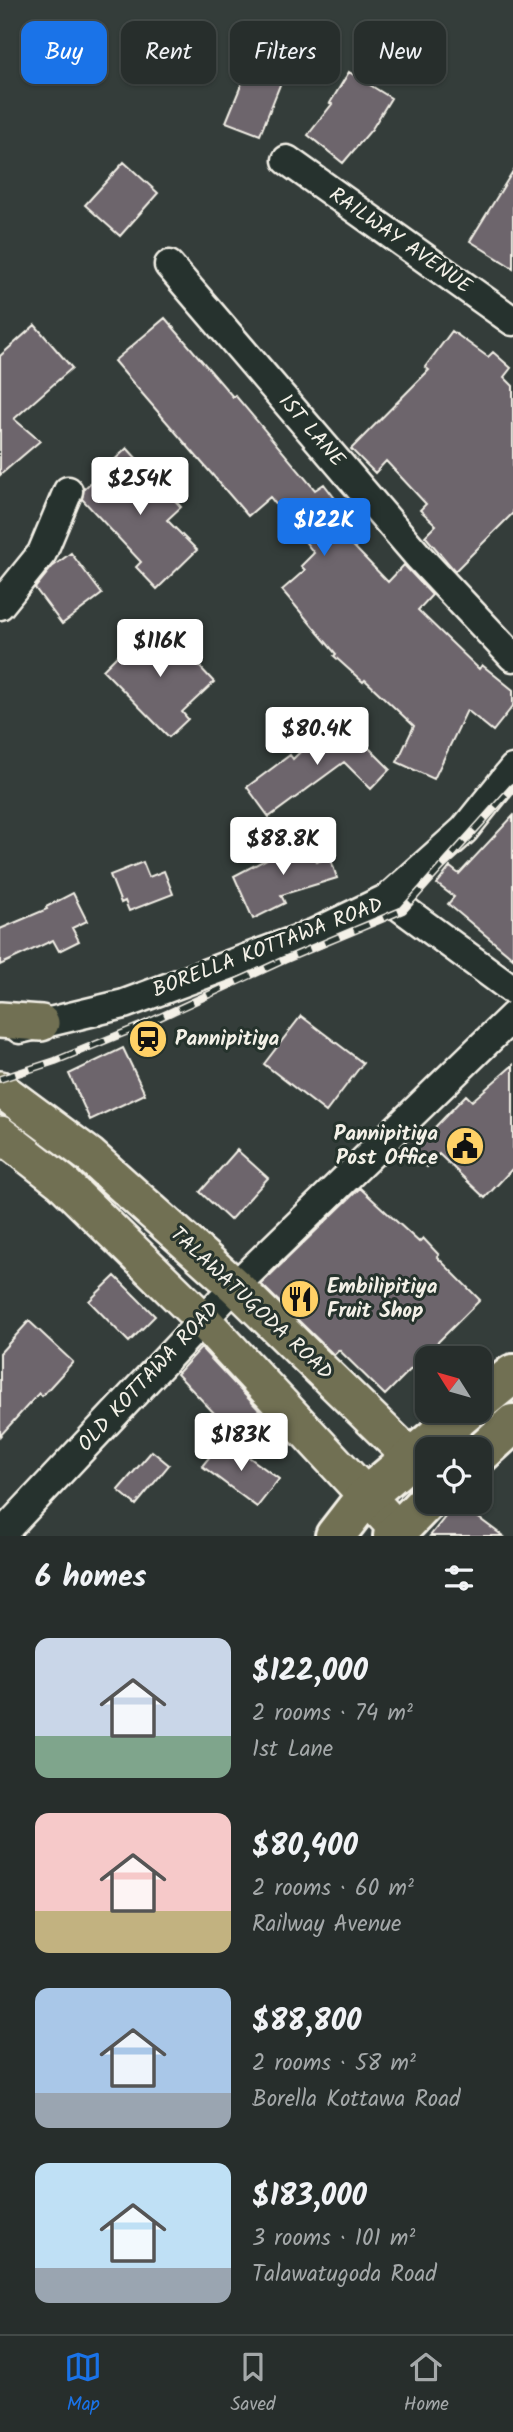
<!DOCTYPE html>
<meta charset="utf-8">
<style>
:root{--surface:#272e2c;--page:#333a38;--text:#f1f3f6;--muted:#a4a8a9;--line:#434a48;--accent:#1a73e8}
body{margin:0;font-family:Kalam,sans-serif;background:var(--page);color:var(--text);height:100vh;display:flex;flex-direction:column;font-size:26px;white-space:nowrap}
*{box-sizing:border-box;margin:0}
p{font-size:23px;color:var(--muted)}
.icon{flex:none;width:38px;height:38px;fill:none;stroke:currentColor;stroke-width:2;stroke-linecap:round;stroke-linejoin:round}
.map{position:relative;height:1536px;overflow:hidden}
.sheet{display:flex;flex-direction:column;background:var(--surface);flex:1}
.sheet>*{flex:none}
.top-card{position:absolute;left:21px;top:21px;width:472px;height:63px;display:flex;gap:14px}
.needle{width:46px;rotate:307deg}
.controls{position:absolute;left:415px;top:1346px;display:grid;gap:14px}
.controls a{display:grid;place-items:center;width:77px;height:77px;border-radius:14px;background:var(--surface);box-shadow:0 2px 5px #0004,0 0 0 2px var(--line);font-size:35px}
.price{position:absolute;translate:-50% -60px;padding:0 16px;border-radius:7px;background:#fff;color:#222;font-size:23px;line-height:46px;filter:drop-shadow(0 2px 4px #0008)}
.price::after{content:'';position:absolute;left:50%;top:42px;width:21px;height:16px;margin-left:-10px;background:inherit;clip-path:polygon(0 0,100% 0,50% 100%)}
.price.selected{background:var(--accent);color:#fff}
ul{padding:0;list-style:none}
li{display:flex;align-items:center;gap:21px;height:175px;padding:0 35px}
li span{display:grid;place-items:center;flex:none;width:196px;height:140px;border-radius:14px;color:#555}
li>.icon{margin-inline-start:auto}
span .icon{width:84px;height:84px;fill:#fffc;stroke-width:1}
li b{font-size:30px}
h2{display:flex;justify-content:space-between;align-items:center;height:84px;padding:0 35px;font-size:30px}
.chip{padding:0 24px;border-radius:14px;background:var(--surface);box-shadow:0 2px 5px #0004,0 0 0 2px var(--line);font-size:24px;line-height:63px}
.chip.selected{background:var(--accent);color:#fff}
.menu{display:flex;justify-content:space-around;align-items:center;height:98px;border-top:2px solid var(--line);background:var(--surface);font-size:19px;color:var(--muted)}
.menu a{display:grid;justify-items:center;gap:4px}
.menu .selected{color:var(--accent)}
.map>svg:first-child{display:block}
.building{fill:#6d656c;stroke:#f4f1e8;stroke-width:2}
.lines{fill:none;stroke-linecap:round;stroke-linejoin:round}
.minor-casing{stroke:#f4f1e8;stroke-width:33}
.major-casing{stroke:#f4f1e8;stroke-width:40}
.highway-casing{stroke:#f4f1e8;stroke-width:44}
.minor{stroke:#26332d;stroke-width:28}
.major{stroke:#716f52;stroke-width:35}
.highway{stroke:#716f52;stroke-width:38}
.rail-casing{stroke:#f4f1e8;stroke-width:8}
.rail{stroke:#26332d;stroke-width:5;stroke-dasharray:16;stroke-linecap:butt}
.labels{text-anchor:middle;dominant-baseline:central;stroke-width:6;stroke-linejoin:round;paint-order:stroke}
.street-label{font-size:21px;fill:#f4f1e8;stroke:#26332d}
.poi-label{font-size:21px;font-weight:bold;fill:#f4f1e8;stroke:#26332d;text-anchor:start}
</style>
<div class="map">
<svg width="513" height="1536" viewBox="0 0 513 1536">
<rect width="100%" height="100%" fill="#343d3a"/>
<filter id="ink" filterUnits="userSpaceOnUse"><feTurbulence type="fractalNoise" baseFrequency=".0143" numOctaves="2"/><feDisplacementMap in="SourceGraphic" scale="14" xChannelSelector="R" yChannelSelector="G"/><feConvolveMatrix kernelMatrix="1 2 1 2 8 2 1 2 1" color-interpolation-filters="sRGB"/></filter>
<g filter="url(#ink)">
<path class="building" d="M258,44L291,57L260,135L226,122Z
M349,72L391,98L372,129L343,163L308,135L332,104L330,103Z
M124,162L158,193L120,236L85,205Z
M513,171V268L470,241Z
M165,318L233,397L235,395L315,490L324,484L350,518L337,529L388,582L404,565L432,595L418,610L479,669L482,665L513,690V706L493,731L467,710L434,779L397,762L414,726L365,680L363,682L334,656L336,654L282,590L305,570L301,566L314,553L270,497L248,516L114,361Z
M35,325L72,368L14,419L40,441L0,475V356Z
M452,331L488,357L493,352L511,368L504,377L513,386V513L455,571L425,536L436,525L420,510L426,504L386,461L375,473L351,449L429,370L425,367Z
M127,448L181,507L167,520L197,550L157,589L136,567L141,562L82,499L84,489Z
M71,553L102,594L62,624L35,588L52,567Z
M159,623L214,682L182,712L188,719L169,737L103,670L122,651L126,655Z
M337,716L390,769L371,789L344,762L269,817L247,787L290,755L293,759Z
M513,816V958L448,904L454,897L437,884L450,867L459,874Z
M309,837L317,862L330,857L337,878L281,895L285,903L253,919L234,876Z
M143,862L149,877L164,871L173,894L129,911L125,901L121,903L110,875Z
M73,893L87,921L72,928L79,941L59,951L53,940L0,965V929L47,909L46,907Z
M301,1016L363,1063L326,1112L264,1064Z
M123,1048L145,1094L90,1120L69,1074Z
M513,1065V1168L485,1198L439,1154L427,1167L411,1152L466,1095L472,1101Z
M237,1150L268,1178L230,1220L200,1192Z
M360,1188L419,1242L423,1238L439,1255L437,1257L480,1300L385,1395L339,1350L334,1355L261,1284Z
M115,1276L155,1316L129,1342L89,1301Z
M29,1321L73,1362L42,1396L39,1393L0,1436V1353Z
M201,1348L260,1411L234,1434L177,1374Z
M224,1439L279,1479L257,1507L202,1466Z
M152,1451L169,1465L136,1505L118,1490Z
M457,1502L503,1536H430Z"/>
<g class="lines">
<g class="minor-casing">
<path id="minor" d="M287,160L513,321
M169,265L419,557L513,657
M0,605L42,553L68,491
M388,898L464,830L513,769
M20,1029L124,1004L315,933L388,898L513,990
M0,1536L235,1286L513,1016"/>
</g>
<g class="major-casing">
<path id="major" d="M0,1020L41,1023
M0,1089L89,1155L235,1286L427,1473
M0,1134L62,1182L202,1319L398,1530"/>
</g>
<g class="highway-casing">
<path id="highway" d="M480,1401L513,1374
M480,1454L513,1424
M335,1536L366,1496L468,1410
M393,1536L427,1501"/>
</g>
<use href="#minor" class="minor"/>
<use href="#major" class="major"/>
<use href="#highway" class="highway"/>
<g class="rail-casing">
<path id="rail" d="M0,1079L55,1061L143,1025L284,960L403,910L513,787"/>
</g>
<use href="#rail" class="rail"/>
</g>
</g>
<defs>
<g id="station-disc" transform="scale(2.0125)"><circle r="9.5" fill="#ffd166" stroke="#26332d"/><path d="M-3-6H3Q5-6 5-4V2Q5 4 3 4L4.5 6H3L1.5 4h-3L-3 6H-4.5L-3 4Q-5 4-5 2V-4Q-5-6-3-6ZM-3.5-4v3h7v-3ZM-3.5 1v1.5H-2V1ZM2 1v1.5H3.5V1Z" fill="#111"/></g>
<g id="civic-disc" transform="scale(2.0125)"><circle r="9.5" fill="#ffd166" stroke="#26332d"/><path d="M-.6-6.5H3V-4.5H.6V-3L4-1V1h2V6H-6V1h2V-1L-.6-3ZM-1.2 2.5V6h2.4V2.5Z" fill="#111"/></g>
<g id="restaurant-disc" transform="scale(2.0125)"><circle r="9.5" fill="#ffd166" stroke="#26332d"/><path d="M-5-6h1v4h1v-4h1v4h1v-4h1v5L-1.5 .5V6h-2V.5L-5-1ZM5-6V6H3V1.5H1.5Q1.5-4 5-6Z" fill="#111"/></g>
</defs>
<g fill-rule="evenodd">
<use href="#station-disc" x="148" y="1039"/>
<use href="#civic-disc" x="465" y="1146"/>
<use href="#restaurant-disc" x="300" y="1299"/>
</g>
<g class="labels">
<g class="street-label">
<text transform="translate(400 241) rotate(35)">RAILWAY AVENUE</text>
<text transform="translate(311 431) rotate(49)">1ST LANE</text>
<text transform="translate(268 948) rotate(-21)">BORELLA KOTTAWA ROAD</text>
<text transform="translate(251 1304) rotate(43)">TALAWATUGODA ROAD</text>
<text transform="translate(149 1377) rotate(-47)">OLD KOTTAWA ROAD</text>
</g>
<g class="poi-label">
<text x="175" y="1039">Pannipitiya</text>
<text x="438" y="1134" text-anchor="end">Pannipitiya<tspan x="438" dy="24">Post Office</tspan></text>
<text x="327" y="1287">Embilipitiya<tspan x="327" dy="24">Fruit Shop</tspan></text>
</g>
</g>
</svg>
<div class="controls">
<a><svg class="needle" viewBox="-14 -14 28 28"><path d="M0-13l5 13h-10z" fill="#e53935"/><path d="M0 13l5-13h-10z" fill="#a4a8a9"/></svg></a>
<a><svg class="icon" aria-label="locate" viewBox="0 0 24 24"><circle cx="12" cy="12" r="6"/><path d="M12 2v4M12 18v4M2 12h4M18 12h4"/></svg></a>
</div>
<b class="price" style="left:140px;top:517px">$254K</b>
<b class="price selected" style="left:324px;top:558px">$122K</b>
<b class="price" style="left:160px;top:679px">$116K</b>
<b class="price" style="left:317px;top:767px">$80.4K</b>
<b class="price" style="left:283px;top:877px">$88.8K</b>
<b class="price" style="left:241px;top:1473px">$183K</b>
<div class="top-card">
<a class="chip selected">Buy</a>
<a class="chip">Rent</a>
<a class="chip">Filters</a>
<a class="chip">New</a>
</div>
</div>
<section class="sheet">
<h2>6 homes<svg class="icon" aria-label="filters" viewBox="0 0 24 24"><path d="M4 7h16M4 17h16"/><circle cx="9" cy="7" r="2"/><circle cx="15" cy="17" r="2"/></svg></h2>
<ul>
<li><span style="background:linear-gradient(#c9d6e8 70%,#7fa58c 0)"><svg class="icon" aria-label="home" viewBox="0 0 24 24"><path d="M3 11l9-7 9 7M6 9v11h12V9"/></svg></span><div><b>$122,000</b><p>2 rooms · 74 m²</p><p>1st Lane</p></div></li>
<li><span style="background:linear-gradient(#f6c9c9 70%,#c2b280 0)"><svg class="icon" aria-label="home" viewBox="0 0 24 24"><path d="M3 11l9-7 9 7M6 9v11h12V9"/></svg></span><div><b>$80,400</b><p>2 rooms · 60 m²</p><p>Railway Avenue</p></div></li>
<li><span style="background:linear-gradient(#a9c7e8 75%,#9aa5b1 0)"><svg class="icon" aria-label="home" viewBox="0 0 24 24"><path d="M3 11l9-7 9 7M6 9v11h12V9"/></svg></span><div><b>$88,800</b><p>2 rooms · 58 m²</p><p>Borella Kottawa Road</p></div></li>
<li><span style="background:linear-gradient(#bfe0f5 75%,#9aa5b1 0)"><svg class="icon" aria-label="home" viewBox="0 0 24 24"><path d="M3 11l9-7 9 7M6 9v11h12V9"/></svg></span><div><b>$183,000</b><p>3 rooms · 101 m²</p><p>Talawatugoda Road</p></div></li>
</ul>
</section>
<nav class="menu">
<a class="selected"><svg class="icon" aria-label="map" viewBox="0 0 24 24"><path d="M3 6l6-2 6 2 6-2v14l-6 2-6-2-6 2zM9 4v14M15 6v14"/></svg>Map</a>
<a><svg class="icon" aria-label="saved" viewBox="0 0 24 24"><path d="M7 4h10v16l-5-4-5 4z"/></svg>Saved</a>
<a><svg class="icon" aria-label="home" viewBox="0 0 24 24"><path d="M3 11l9-7 9 7M6 9v11h12V9"/></svg>Home</a>
</nav>
